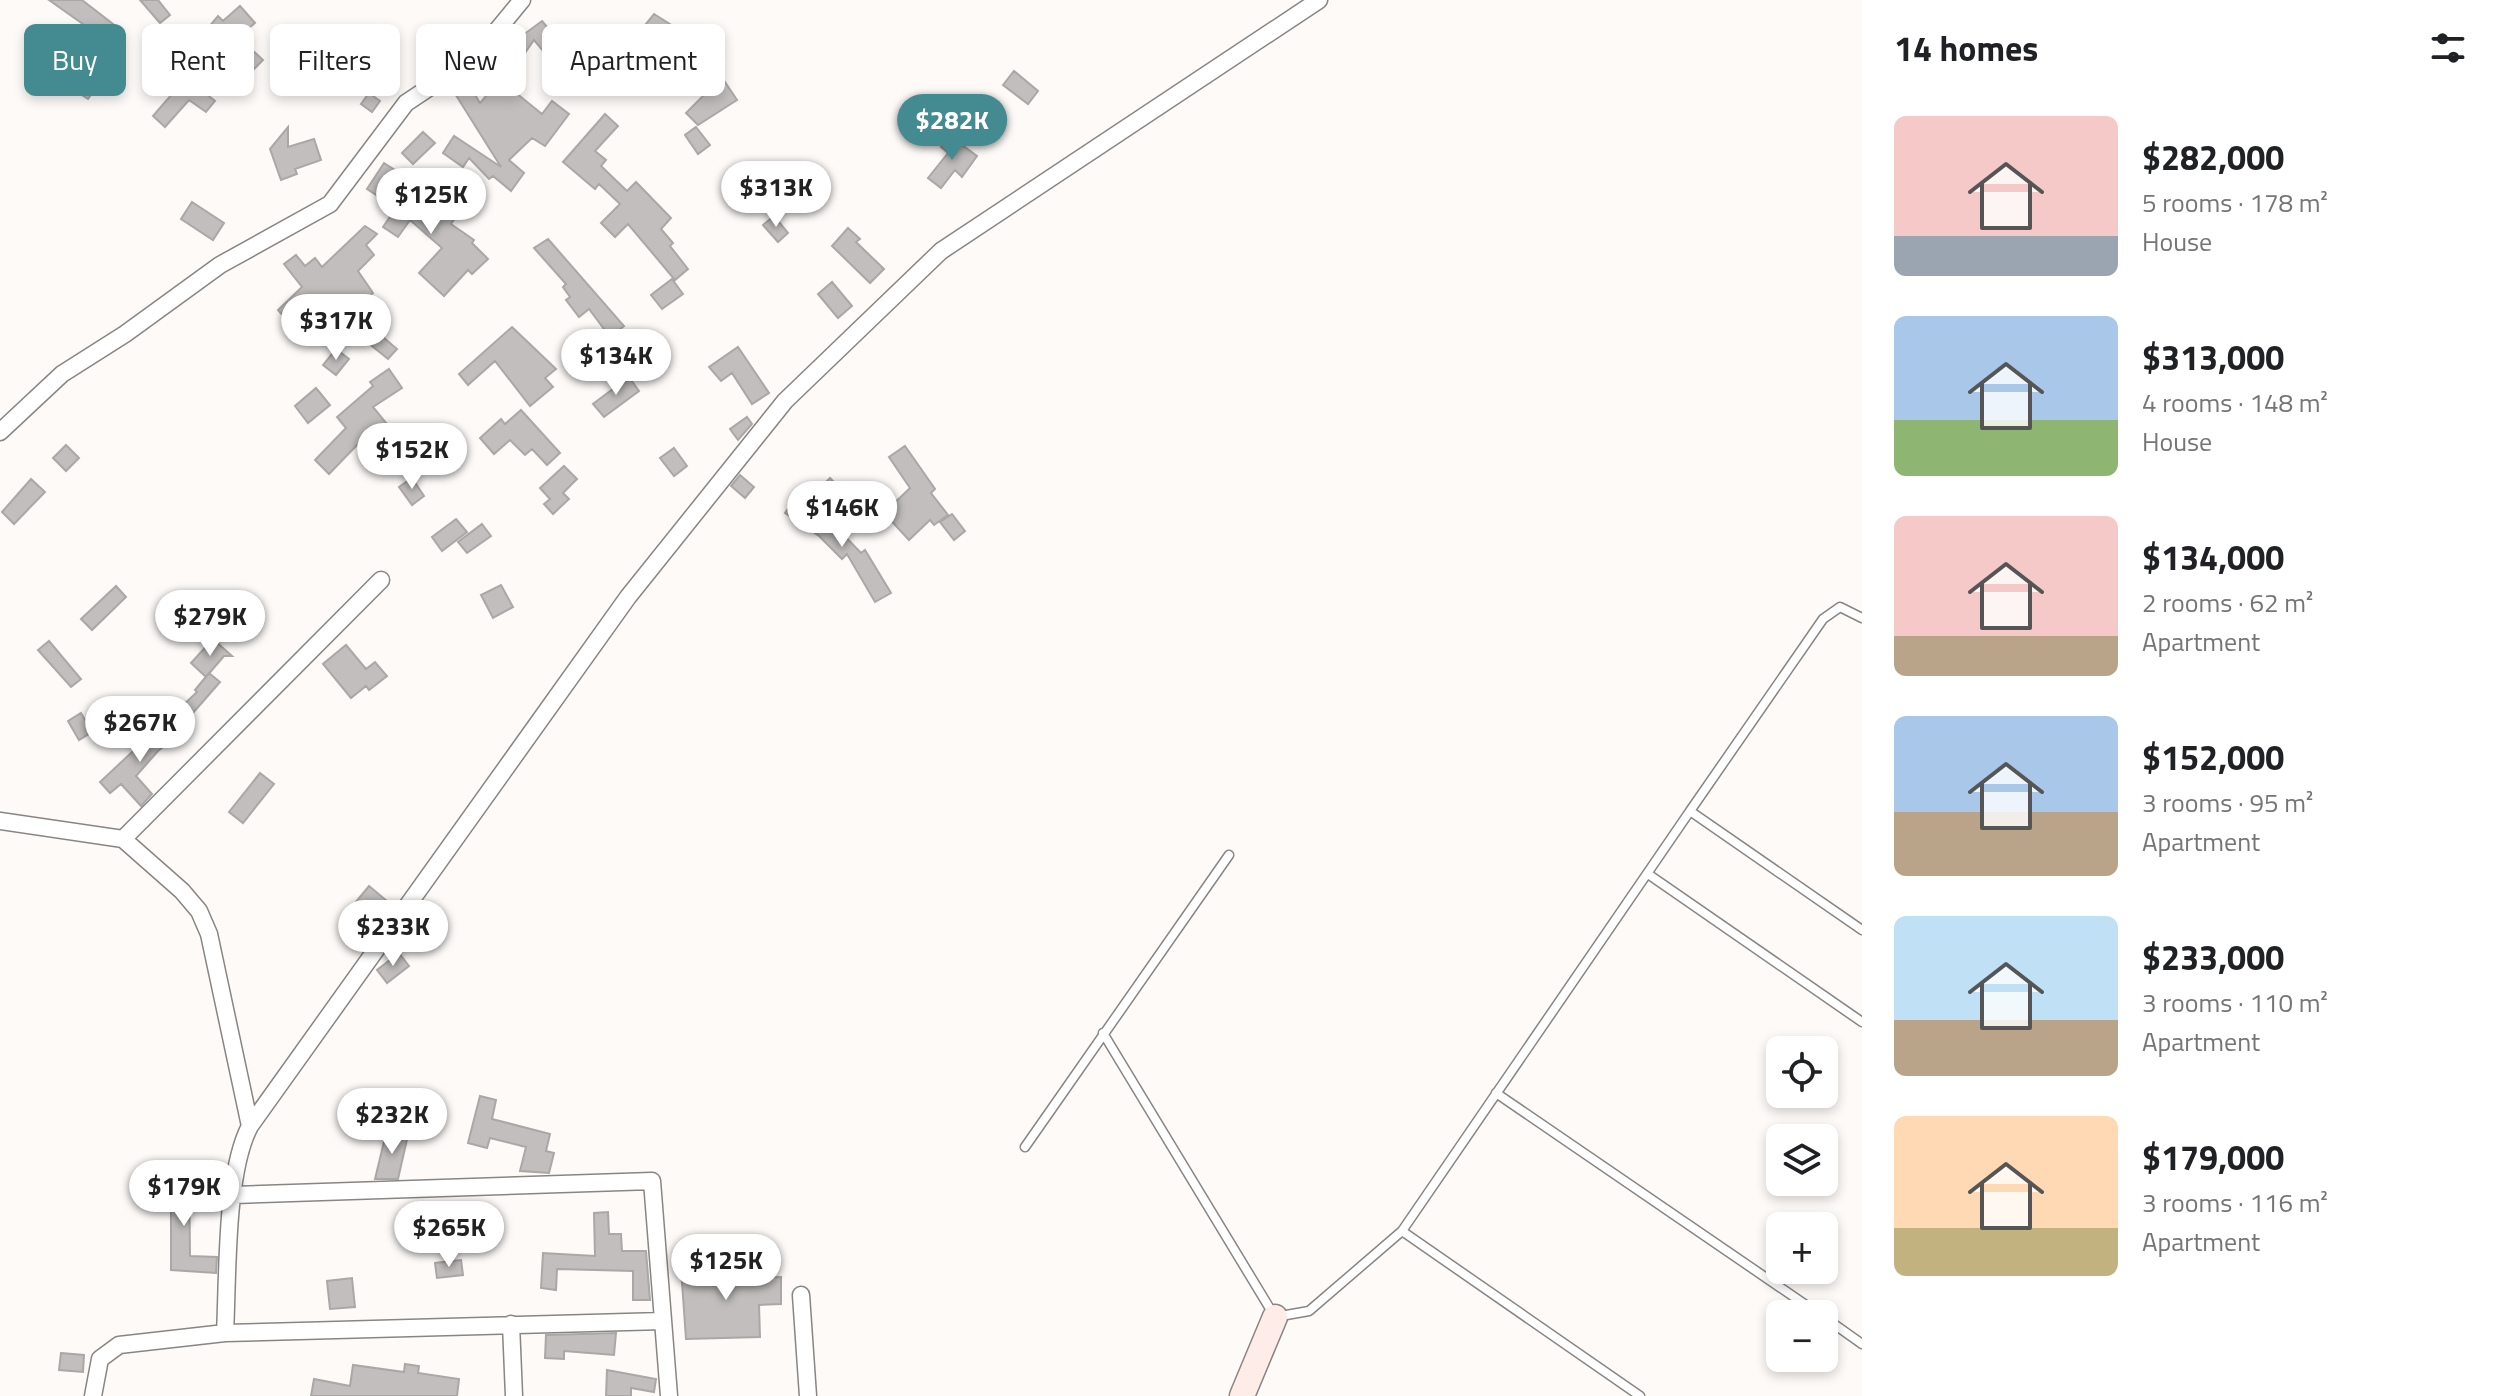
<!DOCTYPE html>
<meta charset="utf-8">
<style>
:root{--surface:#fff;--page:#f6f6f6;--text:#202124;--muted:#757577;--accent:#438b90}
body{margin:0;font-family:"Titillium Web",sans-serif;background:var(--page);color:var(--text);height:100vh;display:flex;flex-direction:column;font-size:30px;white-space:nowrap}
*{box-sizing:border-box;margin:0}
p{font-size:26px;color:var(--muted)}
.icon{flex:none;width:44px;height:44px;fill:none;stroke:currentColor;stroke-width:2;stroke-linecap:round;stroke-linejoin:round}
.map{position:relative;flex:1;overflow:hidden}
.side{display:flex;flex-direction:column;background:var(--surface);width:640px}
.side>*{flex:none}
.guide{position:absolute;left:24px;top:24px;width:760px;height:72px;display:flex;gap:16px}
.controls{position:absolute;left:1766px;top:1036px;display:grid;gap:16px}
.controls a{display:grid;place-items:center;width:72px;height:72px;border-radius:12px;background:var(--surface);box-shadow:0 4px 12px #0003;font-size:40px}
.price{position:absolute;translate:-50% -68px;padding:0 18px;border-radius:28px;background:#fff;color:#222;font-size:26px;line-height:52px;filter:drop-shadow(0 2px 4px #0008)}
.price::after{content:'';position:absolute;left:50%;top:48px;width:24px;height:18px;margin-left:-12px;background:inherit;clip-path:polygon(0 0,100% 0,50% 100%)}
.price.active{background:var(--accent);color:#fff}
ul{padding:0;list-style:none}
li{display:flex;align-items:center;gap:24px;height:200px;padding:0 32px}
li span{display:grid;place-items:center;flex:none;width:224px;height:160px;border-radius:12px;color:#555}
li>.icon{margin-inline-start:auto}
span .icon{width:96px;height:96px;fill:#fffc;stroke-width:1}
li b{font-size:34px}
h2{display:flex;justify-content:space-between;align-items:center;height:96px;padding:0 32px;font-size:34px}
.pill{padding:0 28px;border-radius:12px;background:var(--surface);box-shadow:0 4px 12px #0003;font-size:28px;line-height:72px}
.pill.active{background:var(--accent);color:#fff}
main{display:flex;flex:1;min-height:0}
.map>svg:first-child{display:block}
.building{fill:#c1bebd;stroke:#aaa7a6;stroke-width:2}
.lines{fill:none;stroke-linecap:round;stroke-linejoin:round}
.lane-casing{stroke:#888583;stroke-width:11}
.street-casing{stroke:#888583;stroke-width:19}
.secondary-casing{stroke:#888583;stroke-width:27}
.lane{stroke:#fff;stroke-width:8}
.street{stroke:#fff;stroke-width:16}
.secondary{stroke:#feece9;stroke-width:24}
</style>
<main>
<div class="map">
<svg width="1862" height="1396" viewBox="0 0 1862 1396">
<rect width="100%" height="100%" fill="#fdfaf8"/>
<path class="building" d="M49,0H82L122,31L111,44Z
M140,0H158L170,15L160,23Z
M240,6L255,23L238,37L263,60L251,72L203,34L218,16L223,21Z
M654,14L724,58L717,70L737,100L698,125L686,113L709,90L677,69L674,72L656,59L633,89L619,78L651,37L641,30Z
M542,21L558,40L544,52L534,40L511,73L499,64L515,41Z
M59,57L86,76L89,72L101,80L88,99L47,73Z
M1014,71L1038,91L1028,104L1003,85Z
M379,72L383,88L362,92L358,76Z
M186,78L215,101L206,112L189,100L165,127L153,116Z
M500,80L542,114L552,101L569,114L545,146L532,138L509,160L524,173L511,191L493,176L489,179L469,158L463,167L443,153L454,136L501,167L454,92L468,83L480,103Z
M369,93L380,101L372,112L361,104Z
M605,114L618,126L595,151L606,160L601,166L627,191L636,182L671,218L661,229L673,243L670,246L688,269L675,280L628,224L615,237L601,223L620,204L599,184L595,189L563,162Z
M288,127V147L314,139L321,160L295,169L297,174L281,180L270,149Z
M696,127L710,145L698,154L685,135Z
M423,132L435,143L413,164L402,153Z
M950,136L977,156L962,177L955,170L941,188L928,178L948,153L941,147Z
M384,163L395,170L387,184L400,193L397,196L428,217L438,205L455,218L451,224L474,240L472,243L488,259L472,274L468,270L444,296L419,273L442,248L410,220L398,237L383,227L396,208L367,189Z
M192,202L224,223L213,240L181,219Z
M774,216L788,233L778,242L763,225Z
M365,226L377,234L366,245L374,255L358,271L373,293L343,314L340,312L327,329L310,315L295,329L278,310L302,287L284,264L296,255L305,266L315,258L322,267Z
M848,228L860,239L856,242L884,269L870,283L832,246Z
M548,239L624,326L610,337L589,309L579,317L566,300L570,297L563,287L566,284L534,248Z
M672,279L683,294L662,309L651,295Z
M832,282L852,306L838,318L818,294Z
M512,327L556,369L545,378L553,387L530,406L495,361L468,385L459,374Z
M376,331L397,349L388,359L367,342Z
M738,347L769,393L752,404L732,373L721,381L709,367Z
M336,349L349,359L336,375L323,365Z
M389,369L402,388L373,407L387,424L361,445L359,443L329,474L315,460L346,428L337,417L373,386L370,382Z
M629,377L639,391L604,417L593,404Z
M316,388L330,405L308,423L295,406Z
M521,410L560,453L547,465L532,449L525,455L510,440L494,454L480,438L501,419L505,424Z
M747,417L752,424L738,440L730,429Z
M66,445L79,458L66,471L53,458Z
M905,446L935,489L931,493L948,515L934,525L930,520L909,540L884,513L910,488L889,457Z
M674,448L687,466L674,476L660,458Z
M564,466L577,479L563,493L569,499L553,514L544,504L550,499L540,488Z
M740,475L754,487L745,498L731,486Z
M412,478L424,496L412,505L399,487Z
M830,478L862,512L852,521L820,488Z
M31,479L45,492L14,524L2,512Z
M794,500L838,529L861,553L865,550L891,593L875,602L847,554L842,559L819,536L785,513Z
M952,514L965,531L954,540L940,522Z
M456,519L467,532L442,551L432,537Z
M482,524L491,536L467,553L458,542Z
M501,585L513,607L493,618L481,595Z
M116,586L126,597L92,630L81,619Z
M213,639L232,656H224L206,677L191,663Z
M49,641L81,679L71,687L38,650Z
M346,645L366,669L375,662L387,676L369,690L366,686L351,698L323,664Z
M209,673L220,682L186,721L177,711L197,692L195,690Z
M81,713L92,732L79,740L68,721Z
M172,720L182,732L158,751L136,776L152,794L141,806L121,784L110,793L100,782L146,739Z
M260,773L274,784L243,823L229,812Z
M369,886L393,906L364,938L342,919Z
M399,953L409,966L387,983L377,970Z
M480,1096L496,1100L492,1119L550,1134L546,1151L554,1153L549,1173L520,1171L526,1147L490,1138L487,1148L468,1143Z
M387,1129L408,1135L398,1179H375Z
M189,1168L190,1256L217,1257L216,1273L171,1270V1169Z
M608,1212L609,1234H621L622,1251H646L650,1300H633V1271L557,1269L556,1290L541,1288L543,1253L595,1256L594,1213Z
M461,1260L463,1275L437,1278L435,1263Z
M751,1267V1278L781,1277V1304L759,1305L760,1337L686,1339L681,1268Z
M352,1278L355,1307L330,1309L327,1281Z
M616,1333L614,1355L564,1351V1359L545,1358L546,1335Z
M61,1353L84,1355L83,1372L59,1370Z
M405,1364L419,1366L418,1373L459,1379L457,1396H311L314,1379L350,1386L353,1365L404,1372Z
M607,1370L656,1379L654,1392L631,1388V1396H606Z"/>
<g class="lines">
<g class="lane-casing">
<path id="lane" d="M1690,811L1823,619L1840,607L1862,618
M1648,874L1862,1022
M1103,1033L1275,1317L1309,1311L1402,1231L1640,1396
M1496,1093L1819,1314
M1025,1147L1229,855
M1402,1231L1690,811L1862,930
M1824,1317L1862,1344"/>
</g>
<g class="street-casing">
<path id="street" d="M0,432L62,374L125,334L220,265L330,204L406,103L445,77L489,40L522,0
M0,821L123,839L182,891L199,911L209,934L250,1126
M123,839L381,580
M234,1195L652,1181L669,1396
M801,1295L808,1396
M511,1324L514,1396
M225,1333C228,1277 225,1173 250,1126L628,597L785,401L941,251L1319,0
M93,1396L100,1359L119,1345L225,1333L663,1321"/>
</g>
<g class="secondary-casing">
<path id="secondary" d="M1242,1396L1275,1317"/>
</g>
<use href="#lane" class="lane"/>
<use href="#street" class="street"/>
<use href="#secondary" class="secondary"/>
</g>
</svg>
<div class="controls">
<a><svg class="icon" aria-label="locate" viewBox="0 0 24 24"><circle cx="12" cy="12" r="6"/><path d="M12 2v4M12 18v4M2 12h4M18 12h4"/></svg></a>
<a><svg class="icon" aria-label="layers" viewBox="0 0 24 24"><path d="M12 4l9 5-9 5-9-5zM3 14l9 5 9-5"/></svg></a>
<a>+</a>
<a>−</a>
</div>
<b class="price active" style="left:952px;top:162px">$282K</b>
<b class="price" style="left:776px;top:229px">$313K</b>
<b class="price" style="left:431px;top:236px">$125K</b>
<b class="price" style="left:336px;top:362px">$317K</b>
<b class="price" style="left:616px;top:397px">$134K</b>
<b class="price" style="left:412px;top:491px">$152K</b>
<b class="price" style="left:842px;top:549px">$146K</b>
<b class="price" style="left:210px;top:658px">$279K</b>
<b class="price" style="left:140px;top:764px">$267K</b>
<b class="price" style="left:393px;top:968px">$233K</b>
<b class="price" style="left:392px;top:1156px">$232K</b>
<b class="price" style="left:184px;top:1228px">$179K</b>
<b class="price" style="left:449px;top:1269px">$265K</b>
<b class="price" style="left:726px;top:1302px">$125K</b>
<div class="guide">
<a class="pill active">Buy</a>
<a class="pill">Rent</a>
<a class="pill">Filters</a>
<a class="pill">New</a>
<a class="pill">Apartment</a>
</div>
</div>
<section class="side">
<h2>14 homes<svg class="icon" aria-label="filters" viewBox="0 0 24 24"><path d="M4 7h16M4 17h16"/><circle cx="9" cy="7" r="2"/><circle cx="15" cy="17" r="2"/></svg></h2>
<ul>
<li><span style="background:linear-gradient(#f6c9c9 75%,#9aa5b1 0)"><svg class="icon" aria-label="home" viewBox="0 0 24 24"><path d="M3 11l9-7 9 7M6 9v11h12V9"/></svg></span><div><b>$282,000</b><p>5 rooms · 178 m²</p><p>House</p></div></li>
<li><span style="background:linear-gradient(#a9c7e8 65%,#8fb573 0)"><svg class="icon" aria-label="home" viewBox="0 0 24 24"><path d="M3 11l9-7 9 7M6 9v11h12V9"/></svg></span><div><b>$313,000</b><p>4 rooms · 148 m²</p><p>House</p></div></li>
<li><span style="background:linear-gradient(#f6c9c9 75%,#b9a48a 0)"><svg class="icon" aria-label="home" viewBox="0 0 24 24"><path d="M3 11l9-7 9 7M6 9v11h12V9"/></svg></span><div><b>$134,000</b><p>2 rooms · 62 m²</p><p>Apartment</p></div></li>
<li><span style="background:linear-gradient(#a9c7e8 60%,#b9a48a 0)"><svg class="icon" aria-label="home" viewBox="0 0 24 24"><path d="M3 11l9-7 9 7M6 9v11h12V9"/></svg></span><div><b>$152,000</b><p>3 rooms · 95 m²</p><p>Apartment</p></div></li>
<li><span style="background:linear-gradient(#bfe0f5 65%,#b9a48a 0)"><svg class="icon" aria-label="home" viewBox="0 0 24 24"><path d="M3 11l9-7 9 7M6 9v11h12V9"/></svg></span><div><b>$233,000</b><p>3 rooms · 110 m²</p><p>Apartment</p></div></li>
<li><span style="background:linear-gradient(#ffd9b3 70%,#c2b280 0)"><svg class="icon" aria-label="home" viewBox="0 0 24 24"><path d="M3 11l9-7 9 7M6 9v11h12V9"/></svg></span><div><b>$179,000</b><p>3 rooms · 116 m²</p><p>Apartment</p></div></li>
</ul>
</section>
</main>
